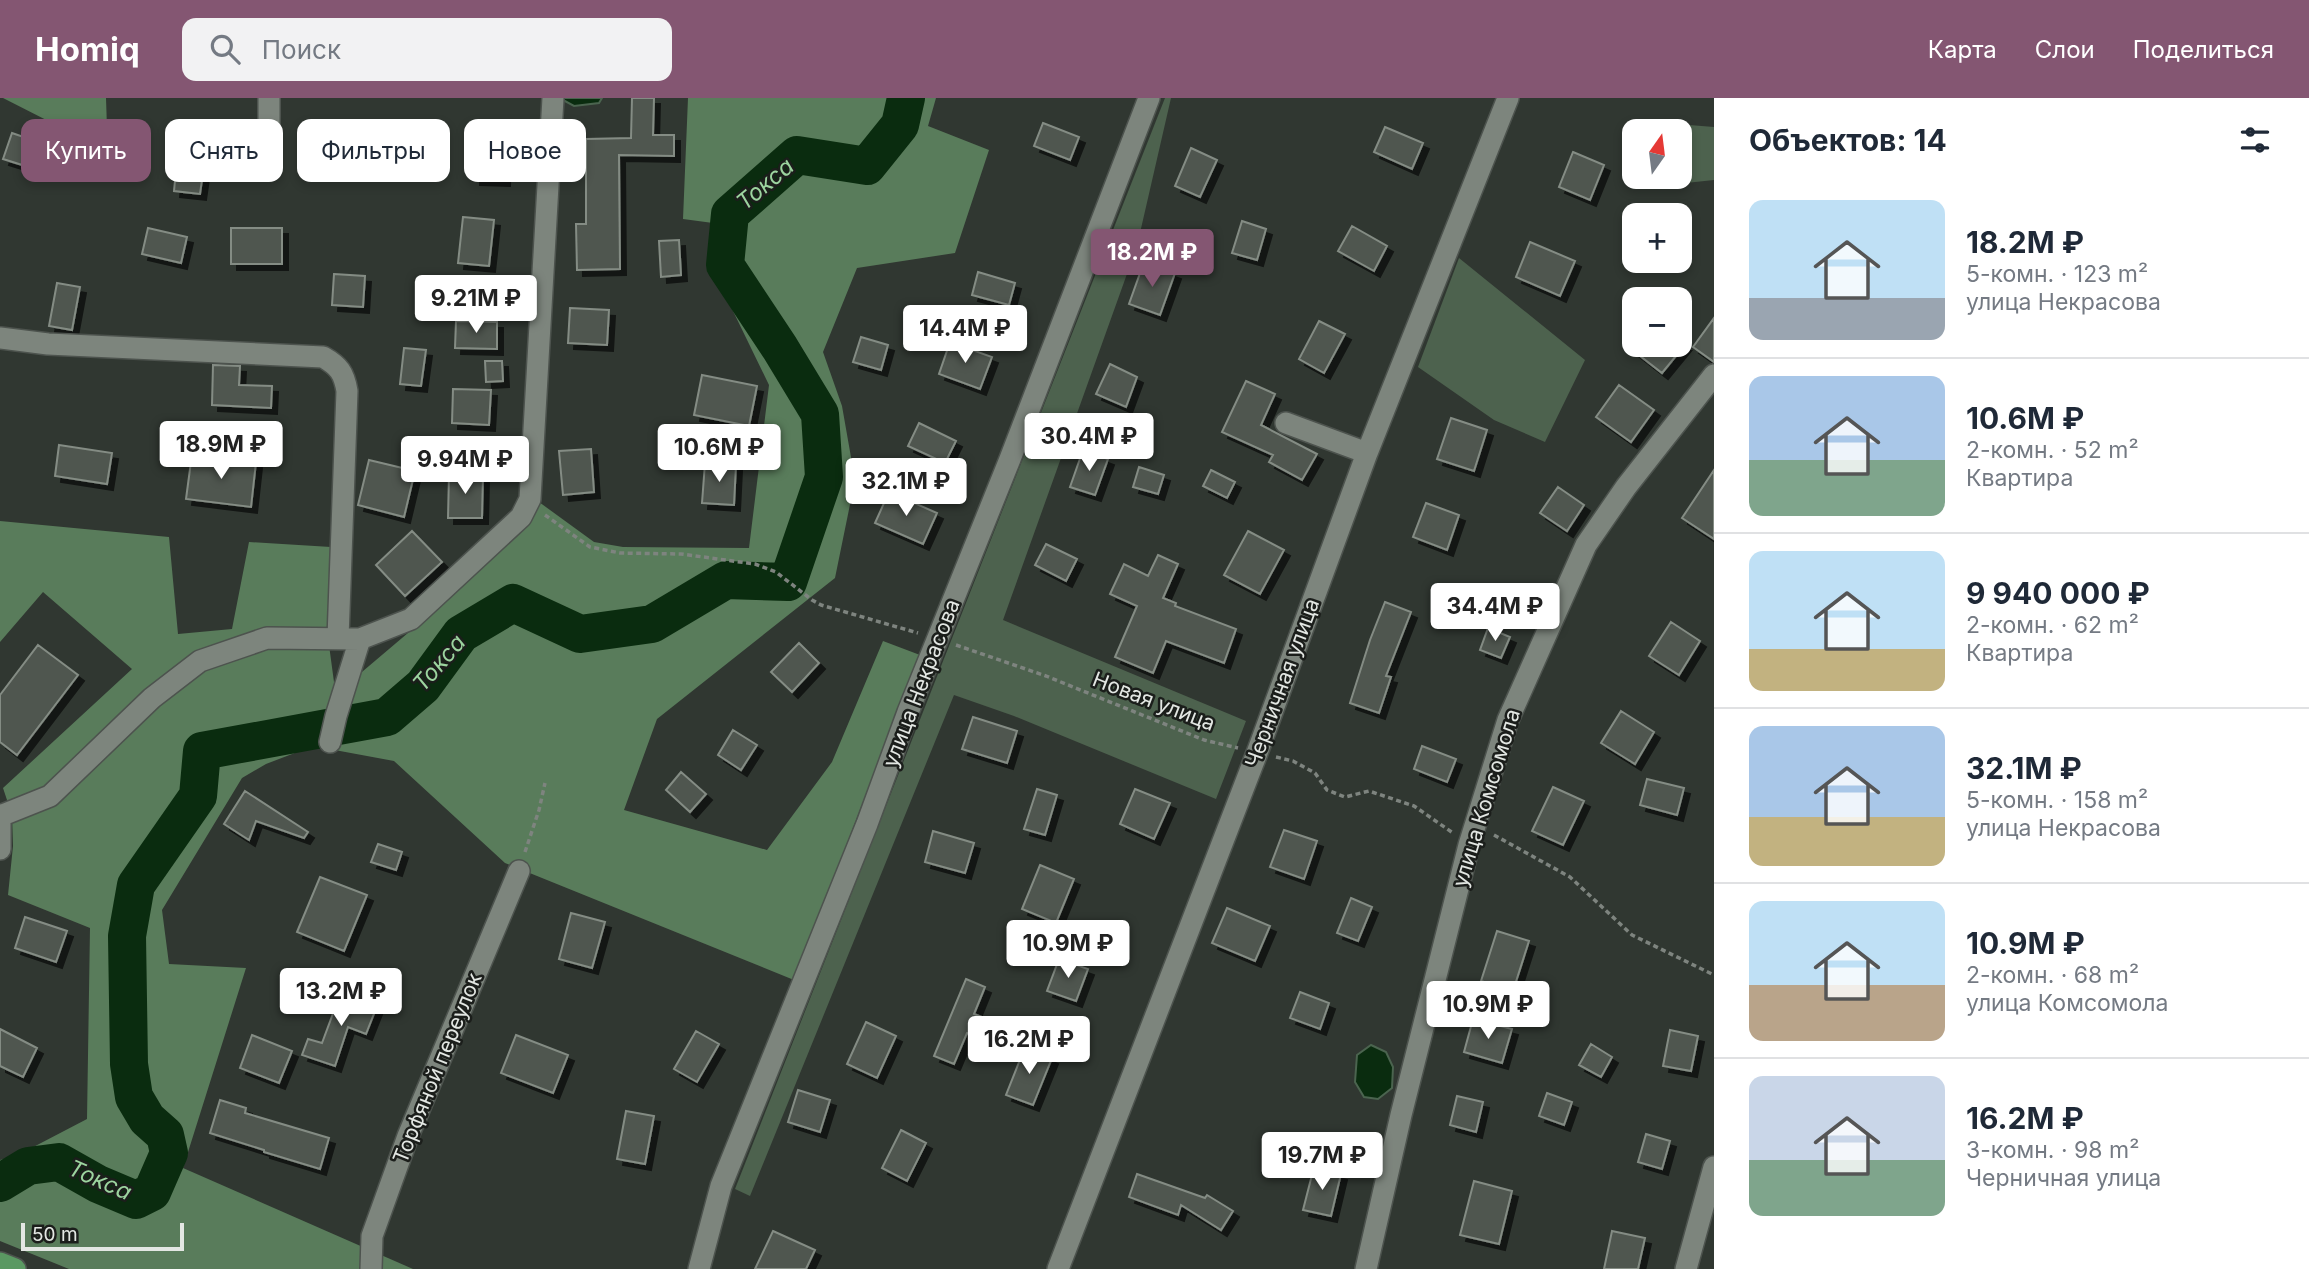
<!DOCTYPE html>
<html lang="ru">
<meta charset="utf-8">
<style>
:root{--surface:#fff;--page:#f2f2f3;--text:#1f2937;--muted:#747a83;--line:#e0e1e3;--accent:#845672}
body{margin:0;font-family:Inter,sans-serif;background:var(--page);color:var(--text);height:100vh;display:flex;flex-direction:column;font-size:26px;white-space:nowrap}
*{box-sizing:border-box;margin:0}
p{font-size:23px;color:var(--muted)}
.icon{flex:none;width:38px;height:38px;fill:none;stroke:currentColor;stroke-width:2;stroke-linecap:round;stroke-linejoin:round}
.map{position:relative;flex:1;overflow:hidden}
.details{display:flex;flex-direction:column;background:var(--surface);width:595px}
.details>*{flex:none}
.top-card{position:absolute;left:21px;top:21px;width:665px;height:63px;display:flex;gap:14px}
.needle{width:46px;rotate:14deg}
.controls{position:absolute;left:1622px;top:21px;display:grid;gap:14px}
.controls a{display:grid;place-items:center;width:70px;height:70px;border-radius:14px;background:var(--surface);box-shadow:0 4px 10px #0003;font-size:35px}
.scale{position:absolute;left:21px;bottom:18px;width:163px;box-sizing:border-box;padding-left:7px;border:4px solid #e3e7e3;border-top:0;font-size:19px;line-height:24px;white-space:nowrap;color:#e3e7e3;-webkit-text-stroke:5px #1b1e1b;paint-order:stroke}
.price{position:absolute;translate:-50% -60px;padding:0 16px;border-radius:7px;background:#fff;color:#222;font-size:23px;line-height:46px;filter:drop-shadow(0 2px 4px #0008)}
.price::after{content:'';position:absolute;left:50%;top:42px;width:21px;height:16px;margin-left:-10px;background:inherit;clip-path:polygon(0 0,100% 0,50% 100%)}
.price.active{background:var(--accent);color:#fff}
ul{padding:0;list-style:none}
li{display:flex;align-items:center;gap:21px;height:175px;padding:0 35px}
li+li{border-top:2px solid var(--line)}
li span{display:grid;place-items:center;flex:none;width:196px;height:140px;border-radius:14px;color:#555}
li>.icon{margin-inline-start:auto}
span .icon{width:84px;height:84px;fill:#fffc;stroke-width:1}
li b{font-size:30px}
h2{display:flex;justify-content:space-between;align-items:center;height:84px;padding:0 35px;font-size:30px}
.chip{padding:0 24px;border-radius:14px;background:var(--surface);box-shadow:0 4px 10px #0003;font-size:24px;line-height:63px}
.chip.active{background:var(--accent);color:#fff}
header{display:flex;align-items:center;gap:42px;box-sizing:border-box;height:98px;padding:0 35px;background:var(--accent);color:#fff}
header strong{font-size:33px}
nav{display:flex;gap:38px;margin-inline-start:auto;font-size:24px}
.search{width:490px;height:63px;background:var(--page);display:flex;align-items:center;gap:18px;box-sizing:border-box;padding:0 24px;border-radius:14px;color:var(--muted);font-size:26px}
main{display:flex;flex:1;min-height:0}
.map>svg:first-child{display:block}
.green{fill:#4d624e}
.forest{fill:#597c5b}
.water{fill:#0a2c0f;stroke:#4b644f;stroke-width:2}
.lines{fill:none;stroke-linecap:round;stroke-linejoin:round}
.river{stroke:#0a2c0f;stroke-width:38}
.building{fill:#4f564f;stroke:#848c84;stroke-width:2;filter:url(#shadow)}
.minor-casing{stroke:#4d534e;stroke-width:24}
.major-casing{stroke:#4d534e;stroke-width:24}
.path{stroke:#7e847f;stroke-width:3.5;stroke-dasharray:5 3.5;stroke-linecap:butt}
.minor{stroke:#7d857d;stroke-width:21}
.major{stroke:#5a9962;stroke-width:21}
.labels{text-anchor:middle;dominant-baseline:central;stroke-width:5;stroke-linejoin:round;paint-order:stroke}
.street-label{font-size:21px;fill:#e3e7e3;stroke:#1b1e1b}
.water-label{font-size:23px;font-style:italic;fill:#9cd49f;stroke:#1b1e1b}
</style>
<header>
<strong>Homiq</strong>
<div class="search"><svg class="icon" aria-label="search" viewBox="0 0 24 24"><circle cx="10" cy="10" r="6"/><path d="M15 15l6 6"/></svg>Поиск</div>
<nav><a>Карта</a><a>Слои</a><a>Поделиться</a></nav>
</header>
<main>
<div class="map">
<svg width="1714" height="1171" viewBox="0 0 1714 1171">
<defs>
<filter id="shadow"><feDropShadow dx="6" dy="6" stdDeviation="0" flood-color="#0009"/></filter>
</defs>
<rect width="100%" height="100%" fill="#303731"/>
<path class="green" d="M1165,0H1171L1137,148L1003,522L1246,623L1216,701L1014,618L954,597L750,1098L735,1091Z
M1677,26L1714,29V82L1667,87L1668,79H1680V33H1676Z
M1459,160L1585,262L1545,344L1494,322L1418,269Z"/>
<path class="forest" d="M3,0H106L107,30H62Z
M688,0H936L928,28L989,52L955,155L857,170L823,254L842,308L855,382L835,480L657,621L624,712L767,752L832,664L883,543L920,557L794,882L505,765L394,663L313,648L266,666L242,680L162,812L169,866L246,870L183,1070L413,1171H69L0,1143V1062L18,1057L87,1021L90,830L8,797L13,748L12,717L3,690L132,571L43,494L0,544V423L169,439L178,536L232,531L249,444L331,449L329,547L334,584L356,579L415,529L539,404L594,444L623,449L749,450L769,287L715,176L713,125L683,121Z"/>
<path class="water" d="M564,0H602L599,5L574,8L563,2Z
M1371,947L1386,954L1393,969L1392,990L1378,1001L1364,999L1355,984L1357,957Z"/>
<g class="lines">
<path class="river" d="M0,1085L28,1068L59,1064L98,1086L136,1102L152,1094L169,1055L165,1037L147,1021L134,999L129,966L127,838L136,787L198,698L202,653L387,619L423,588L461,536L513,505L580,536L652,526L726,482L788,484L824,379L820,316L780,250L725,167L730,116L797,57L867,68L900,27L906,0"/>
</g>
<path class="building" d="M632,0H654L653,37H674V58L619,57L620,171L577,172L576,126H586V41L631,40Z
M1043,25L1079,39L1070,62L1034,48Z
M1385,29L1423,45L1412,71L1374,54Z
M12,35L44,46L35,71L3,61Z
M476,39L506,40L504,82L474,81Z
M1191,50L1217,62L1200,99L1175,88Z
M1573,54L1604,67L1590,102L1559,89Z
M176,72L203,75L200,96L174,93Z
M463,119L494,122L489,168L458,165Z
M1242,123L1266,131L1257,162L1232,155Z
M1352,128L1387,148L1374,173L1338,153Z
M148,130L187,139L181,165L142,156Z
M231,130H282V166H231Z
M679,142L681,177L661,179L659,143Z
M1530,144L1575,163L1560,198L1516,179Z
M1144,164L1175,175L1160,217L1129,206Z
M978,174L1015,185L1009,207L972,197Z
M334,176L365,178L363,209L332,207Z
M57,185L80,189L72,232L49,228Z
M570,210L609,212L607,247L568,245Z
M1714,220V264L1693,249Z
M456,223L497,224V251L455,250Z
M1319,223L1345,236L1324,275L1299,261Z
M861,239L888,247L881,272L853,264Z
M950,244L992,259L980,291L939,276Z
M1626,247H1685L1662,275Z
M404,250L426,252L421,288L400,286Z
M485,263H502L503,283L486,284Z
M1110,266L1137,279L1126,309L1096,296Z
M213,267L240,268L239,287L272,288L271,310L212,307Z
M702,277L757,288L749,328L694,317Z
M1246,283L1275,296L1261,327L1317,356L1302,382L1269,364L1273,357L1222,334Z
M1619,287L1654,312L1631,344L1596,319Z
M453,291L491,292L489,327L452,325Z
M1451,320L1487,332L1474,373L1437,361Z
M919,325L956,343L945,365L908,348Z
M59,347L112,355L107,386L55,378Z
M591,351L594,394L563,397L559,353Z
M1083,352L1108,361L1095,397L1070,389Z
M192,356L256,364L251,409L186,401Z
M369,362L415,373L404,419L358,407Z
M705,365L736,367L734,407L702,405Z
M1139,369L1164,377L1158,396L1133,389Z
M1211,372L1235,384L1227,400L1203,388Z
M1714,372V441L1682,420Z
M449,376L483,377L482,420H448Z
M1558,389L1584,407L1567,433L1540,415Z
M889,394L937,415L923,446L875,425Z
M1426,405L1459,417L1447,452L1413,439Z
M412,433L442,464L405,498L376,467Z
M1248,433L1284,452L1260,496L1224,477Z
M1046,446L1077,461L1066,483L1035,467Z
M1158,457L1178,466L1163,500L1176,505L1175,508L1236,531L1224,565L1166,543L1153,575L1115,559L1137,508L1110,496L1124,466L1148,478Z
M1385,504L1411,514L1386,578L1391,579L1379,615L1350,605L1370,542Z
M1671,524L1700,543L1679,577L1649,558Z
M1488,530L1510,539L1501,560L1480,552Z
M799,545L819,565L792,594L771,574Z
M38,547L78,577L17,657L0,644V597Z
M1621,613L1654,634L1635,666L1601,645Z
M973,619L1017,633L1007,665L962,651Z
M733,632L757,647L741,672L718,657Z
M1422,648L1456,661L1447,684L1414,671Z
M681,674L706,696L690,714L666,692Z
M1647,681L1684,690L1677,717L1640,707Z
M1553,689L1584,703L1563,747L1532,733Z
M1037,691L1057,697L1045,737L1024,731Z
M1135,691L1170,705L1154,741L1120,726Z
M245,693L308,734L304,740L256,723L249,742L224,726Z
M1284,732L1317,743L1304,781L1270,769Z
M933,733L974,745L965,775L925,764Z
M378,746L402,754L396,772L371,764Z
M1040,767L1074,781L1056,825L1022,811Z
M320,779L367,797L344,853L297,834Z
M1351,800L1372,809L1358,843L1337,835Z
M1227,810L1270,828L1255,863L1212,845Z
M571,815L605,824L592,870L559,861Z
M25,819L67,833L56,864L15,850Z
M1497,833L1529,843L1513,893L1481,883Z
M1059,861L1088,871L1076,903L1047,893Z
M966,881L985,889L974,916L1005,928L998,947L967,935L954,966L934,958Z
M341,894L377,908L366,936L348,929L335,968L302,957L308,941L322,945Z
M1300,894L1329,905L1320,931L1290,920Z
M1473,921L1512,931L1502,965L1464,954Z
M866,924L896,938L877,980L847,966Z
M0,931L37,950L23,979L0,968Z
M1670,932L1698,938L1691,973L1663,968Z
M696,933L719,946L697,984L674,971Z
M252,937L292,953L279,985L240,970Z
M516,937L568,957L553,995L501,975Z
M1591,946L1612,959L1601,979L1579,967Z
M1025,949L1052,960L1033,1007L1006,997Z
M798,992L830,1002L820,1034L788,1024Z
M1547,995L1572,1004L1564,1027L1539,1018Z
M1457,998L1483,1004L1476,1034L1450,1027Z
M220,1002L246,1010L245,1015L329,1040L320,1071L264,1054V1052L210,1035Z
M626,1013L654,1018L645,1066L617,1061Z
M901,1032L926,1045L907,1083L882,1070Z
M1646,1036L1670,1043L1662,1071L1638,1064Z
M1314,1069L1341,1076L1331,1118L1303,1112Z
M1137,1076L1205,1100L1207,1097L1233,1113L1221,1132L1181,1107L1178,1117L1129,1099Z
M1474,1083L1512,1093L1499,1146L1460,1137Z
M773,1133L815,1152L806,1171H755Z
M1612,1133L1645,1140L1638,1171H1604Z"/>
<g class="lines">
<g class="minor-casing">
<path id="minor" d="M269,0V31
M0,240L48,246L323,259C339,268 344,275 347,293L338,540
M1286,325L1367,355
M330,644L336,618L360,541
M0,717V751
M0,718L50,698L152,600L200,563L267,540L360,541L411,521L521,419L530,401L553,0
M371,1171L372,1138L408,1038L519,773
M699,1171L721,1088L867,726L908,614L1010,361L1149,0
M1058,1171L1257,655L1367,355L1508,0
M1366,1171L1401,1017L1469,747L1508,622L1586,447L1626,389L1714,277
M1686,1171L1714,1069"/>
</g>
<g class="major-casing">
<path id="major" d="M0,1165L15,1171"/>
</g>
<path class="path" d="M545,417L590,449L620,455L681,456L755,466L776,474L812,502L821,507L918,535
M956,547L1046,578L1204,642L1238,650
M1276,659L1293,663L1315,675L1327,692L1345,699L1369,693L1414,708L1453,735
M1494,737L1570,779L1632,837L1714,877
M525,754L539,712L545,685"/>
<use href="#minor" class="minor"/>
<use href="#major" class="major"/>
</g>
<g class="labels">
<g class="street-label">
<text transform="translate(921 585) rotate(-69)">улица Некрасова</text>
<text transform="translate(1282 585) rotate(-70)">Черничная улица</text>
<text transform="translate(1154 603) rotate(21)">Новая улица</text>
<text transform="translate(1486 700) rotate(-73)">улица Комсомола</text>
<text transform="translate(437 970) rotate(-68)">Торфяной переулок</text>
</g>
<g class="water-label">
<text transform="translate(765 86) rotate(-40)">Токса</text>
<text transform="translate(439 565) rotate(-49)">Токса</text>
<text transform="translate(100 1082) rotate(24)">Токса</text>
</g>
</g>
</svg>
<div class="controls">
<a><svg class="needle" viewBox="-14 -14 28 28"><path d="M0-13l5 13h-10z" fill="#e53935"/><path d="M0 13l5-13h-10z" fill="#747a83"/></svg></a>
<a>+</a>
<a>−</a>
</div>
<div class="scale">50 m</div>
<b class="price active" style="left:1152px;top:191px">18.2M ₽</b>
<b class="price" style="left:476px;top:237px">9.21M ₽</b>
<b class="price" style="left:965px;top:267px">14.4M ₽</b>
<b class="price" style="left:1089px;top:375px">30.4M ₽</b>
<b class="price" style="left:221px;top:383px">18.9M ₽</b>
<b class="price" style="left:719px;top:386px">10.6M ₽</b>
<b class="price" style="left:465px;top:398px">9.94M ₽</b>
<b class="price" style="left:906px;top:420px">32.1M ₽</b>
<b class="price" style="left:1495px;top:545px">34.4M ₽</b>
<b class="price" style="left:1068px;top:882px">10.9M ₽</b>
<b class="price" style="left:341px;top:930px">13.2M ₽</b>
<b class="price" style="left:1488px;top:943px">10.9M ₽</b>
<b class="price" style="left:1029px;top:978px">16.2M ₽</b>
<b class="price" style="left:1322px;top:1094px">19.7M ₽</b>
<div class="top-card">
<a class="chip active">Купить</a>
<a class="chip">Снять</a>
<a class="chip">Фильтры</a>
<a class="chip">Новое</a>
</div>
</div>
<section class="details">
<h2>Объектов: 14<svg class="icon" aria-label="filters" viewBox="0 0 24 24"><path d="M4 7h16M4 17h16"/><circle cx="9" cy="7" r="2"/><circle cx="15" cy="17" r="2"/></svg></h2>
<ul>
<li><span style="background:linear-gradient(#bfe0f5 70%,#9aa5b1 0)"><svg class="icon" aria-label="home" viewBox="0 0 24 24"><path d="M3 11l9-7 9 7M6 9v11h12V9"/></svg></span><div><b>18.2M ₽</b><p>5-комн. · 123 m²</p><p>улица Некрасова</p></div></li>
<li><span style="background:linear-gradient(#a9c7e8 60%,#7fa58c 0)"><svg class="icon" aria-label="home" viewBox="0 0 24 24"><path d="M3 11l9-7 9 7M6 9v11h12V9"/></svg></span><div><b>10.6M ₽</b><p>2-комн. · 52 m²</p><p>Квартира</p></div></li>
<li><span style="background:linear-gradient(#bfe0f5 70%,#c2b280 0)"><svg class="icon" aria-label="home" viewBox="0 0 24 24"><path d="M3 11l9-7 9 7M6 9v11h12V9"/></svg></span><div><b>9 940 000 ₽</b><p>2-комн. · 62 m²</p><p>Квартира</p></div></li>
<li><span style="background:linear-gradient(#a9c7e8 65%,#c2b280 0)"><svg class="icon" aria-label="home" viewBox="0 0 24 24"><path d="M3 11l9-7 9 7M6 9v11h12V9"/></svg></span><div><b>32.1M ₽</b><p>5-комн. · 158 m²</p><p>улица Некрасова</p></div></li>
<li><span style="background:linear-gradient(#bfe0f5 60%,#b9a48a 0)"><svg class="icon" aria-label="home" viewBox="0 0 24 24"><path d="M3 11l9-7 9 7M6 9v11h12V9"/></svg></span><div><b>10.9M ₽</b><p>2-комн. · 68 m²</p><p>улица Комсомола</p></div></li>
<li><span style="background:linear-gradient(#c9d6e8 60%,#7fa58c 0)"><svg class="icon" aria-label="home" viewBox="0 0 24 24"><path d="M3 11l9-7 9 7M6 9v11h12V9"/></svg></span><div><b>16.2M ₽</b><p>3-комн. · 98 m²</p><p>Черничная улица</p></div></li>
</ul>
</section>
</main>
